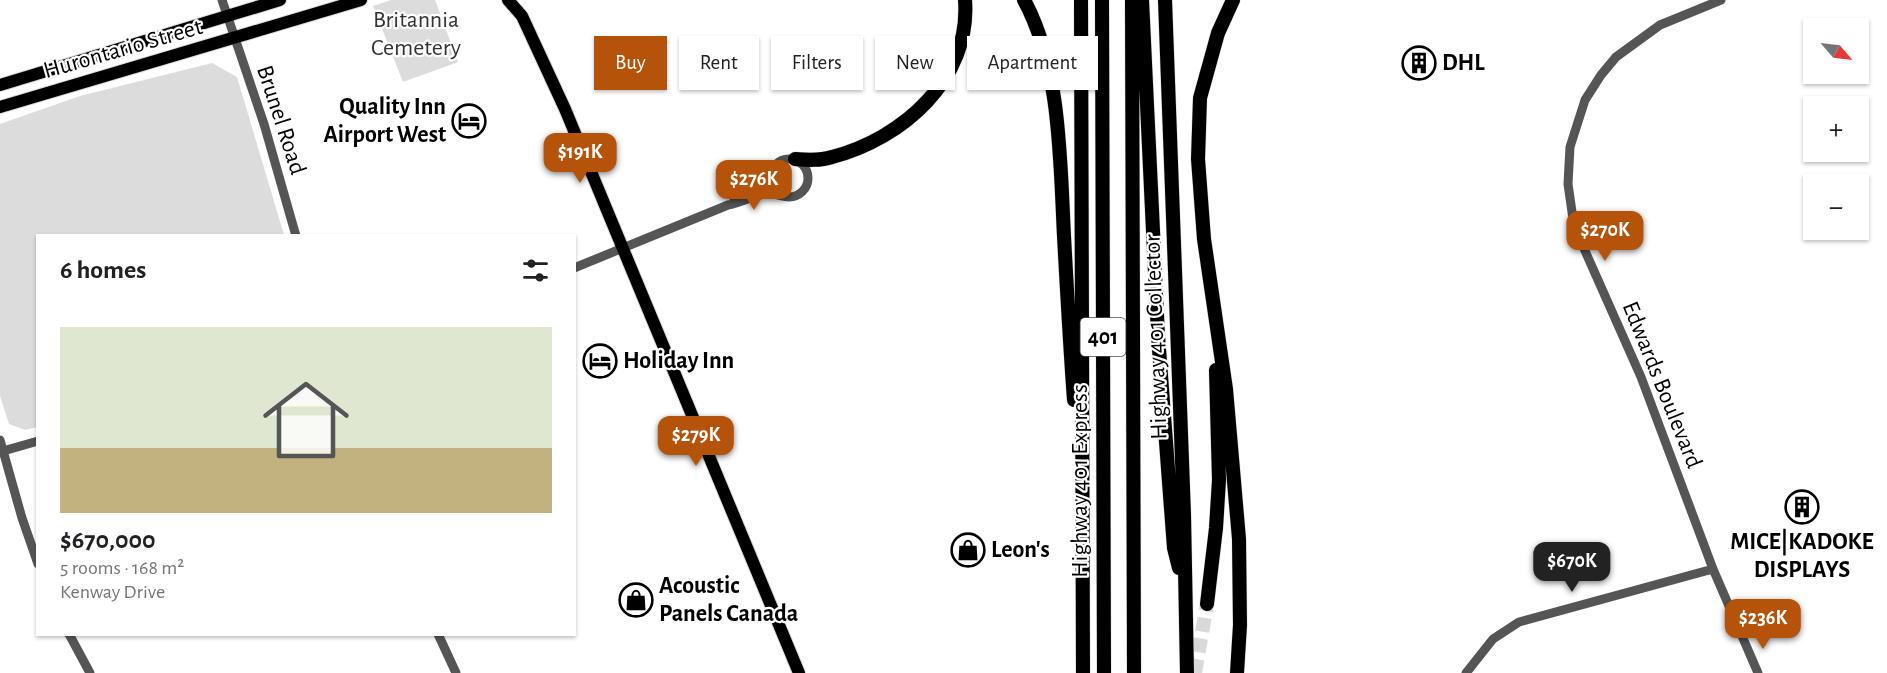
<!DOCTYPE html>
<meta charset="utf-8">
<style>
:root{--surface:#fff;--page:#f6f6f6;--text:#202124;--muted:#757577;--line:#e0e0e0;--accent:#b45309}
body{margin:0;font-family:"Alegreya Sans",sans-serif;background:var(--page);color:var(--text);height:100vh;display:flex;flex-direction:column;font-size:22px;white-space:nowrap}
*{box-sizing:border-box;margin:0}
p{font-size:20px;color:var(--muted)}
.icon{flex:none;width:33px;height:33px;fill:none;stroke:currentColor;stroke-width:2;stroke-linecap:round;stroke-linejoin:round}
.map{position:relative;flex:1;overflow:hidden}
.sheet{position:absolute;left:36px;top:234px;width:540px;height:402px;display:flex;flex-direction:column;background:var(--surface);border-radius:0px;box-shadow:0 2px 4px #0004}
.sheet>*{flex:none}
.top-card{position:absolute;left:594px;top:36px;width:570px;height:54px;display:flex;gap:12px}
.needle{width:39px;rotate:118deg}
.fabs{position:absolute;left:1803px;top:18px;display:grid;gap:12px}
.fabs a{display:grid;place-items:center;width:66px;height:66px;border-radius:0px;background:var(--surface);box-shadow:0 2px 4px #0004;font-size:30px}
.price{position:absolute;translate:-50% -51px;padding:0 14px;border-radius:12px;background:var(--accent);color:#fff;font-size:20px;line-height:39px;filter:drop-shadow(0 2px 3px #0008)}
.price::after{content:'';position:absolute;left:50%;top:36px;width:18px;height:14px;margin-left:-9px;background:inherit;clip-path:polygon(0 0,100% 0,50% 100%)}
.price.current{background:#222;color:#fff}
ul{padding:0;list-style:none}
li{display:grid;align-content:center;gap:12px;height:318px;padding:0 24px}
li+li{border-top:2px solid var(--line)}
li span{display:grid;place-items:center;height:186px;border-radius:0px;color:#555}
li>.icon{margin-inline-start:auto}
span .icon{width:108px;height:108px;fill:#fffc;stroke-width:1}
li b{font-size:26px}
h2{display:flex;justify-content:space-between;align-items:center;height:72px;padding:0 24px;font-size:26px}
.pill{padding:0 21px;border-radius:0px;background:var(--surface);box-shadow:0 2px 4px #0004;font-size:21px;line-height:54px}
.pill.current{background:var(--accent);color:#fff}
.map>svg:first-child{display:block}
.green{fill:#dcdcdc}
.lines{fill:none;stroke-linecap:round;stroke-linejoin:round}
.highway-tunnel{stroke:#d9d9d9;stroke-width:14;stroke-dasharray:14 7;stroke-linecap:butt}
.major-casing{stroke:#dbdbdb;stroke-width:14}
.highway-casing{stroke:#dbdbdb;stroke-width:15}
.minor{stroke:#555;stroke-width:9}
.major{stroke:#000;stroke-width:12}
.highway{stroke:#000;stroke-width:14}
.labels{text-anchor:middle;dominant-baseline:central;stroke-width:4.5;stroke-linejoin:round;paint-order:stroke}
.shield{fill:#fff;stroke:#4c4c4c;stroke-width:1.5}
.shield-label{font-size:22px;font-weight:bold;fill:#000}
.park-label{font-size:24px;fill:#333;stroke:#fff}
.street-label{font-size:24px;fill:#000;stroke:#fff}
.poi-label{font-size:24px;font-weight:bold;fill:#000;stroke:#fff;text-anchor:start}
</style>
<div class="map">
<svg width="1887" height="673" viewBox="0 0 1887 673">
<rect width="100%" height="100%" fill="#fff"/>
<path class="green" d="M391,0H435L458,62L403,82L373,6Z
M212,63L237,77L284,235L38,236L37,427L25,430L9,424L0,396V124L80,96Z"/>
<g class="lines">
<path class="highway-tunnel" d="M1195,673L1207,604"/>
<g class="major-casing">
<path id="major" d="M508,0L522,16L565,109L799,673
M0,85L280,0
M0,107L361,0"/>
</g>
<g class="highway-casing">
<path id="highway" d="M1024,0C1061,68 1060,161 1064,236C1067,291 1070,346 1074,400
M1081,0L1083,673
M1102,0L1104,673
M1132,0L1134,673
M1142,0L1158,336L1174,548L1179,568
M1165,0L1184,515L1187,673
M1233,0L1218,33L1200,98L1198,159L1204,239L1226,389L1239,539L1240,625L1237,673
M795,159C807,160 820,161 832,157C902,139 971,79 965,0
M1207,604L1216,528L1219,480L1216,370"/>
</g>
<path class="minor" d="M222,0L264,124L296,236
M1721,0L1660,25L1616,57L1601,75L1585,100L1570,147L1568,184L1574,226L1641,377L1713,569L1758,673
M770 178a19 19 0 1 1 38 0a19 19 0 1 1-38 0Z
M734,200L758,185L770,172
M574,268L728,205C751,201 758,189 782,196
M0,440L22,518L38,564
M0,452L38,441
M69,634L90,673
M438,634L456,673
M1466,673L1493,639L1519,622L1713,569"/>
<use href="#major" class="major"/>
<use href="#highway" class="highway"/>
</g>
<defs>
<g id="building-ring" transform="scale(1.725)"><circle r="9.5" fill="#fff" stroke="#000" stroke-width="1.5"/><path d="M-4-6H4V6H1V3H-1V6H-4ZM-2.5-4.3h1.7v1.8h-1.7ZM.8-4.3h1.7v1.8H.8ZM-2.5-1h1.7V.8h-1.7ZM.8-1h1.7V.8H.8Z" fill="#000"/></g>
<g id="hotel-ring" transform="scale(1.725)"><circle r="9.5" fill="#fff" stroke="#000" stroke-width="1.5"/><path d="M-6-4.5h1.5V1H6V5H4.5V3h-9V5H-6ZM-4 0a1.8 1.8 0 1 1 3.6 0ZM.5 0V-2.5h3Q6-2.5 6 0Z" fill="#000"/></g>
<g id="shop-ring" transform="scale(1.725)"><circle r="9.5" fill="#fff" stroke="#000" stroke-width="1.5"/><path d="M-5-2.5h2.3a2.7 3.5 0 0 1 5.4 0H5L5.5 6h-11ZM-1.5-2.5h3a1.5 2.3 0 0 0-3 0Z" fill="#000"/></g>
</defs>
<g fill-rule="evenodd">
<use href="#building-ring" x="1419" y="63"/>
<use href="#hotel-ring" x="469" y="121"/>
<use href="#hotel-ring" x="600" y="361"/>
<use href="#building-ring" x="1802" y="507"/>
<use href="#shop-ring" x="968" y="550"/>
<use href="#shop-ring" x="636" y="600"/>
</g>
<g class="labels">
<rect class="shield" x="1080.5" y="318" width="45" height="38" rx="4.5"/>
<g class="shield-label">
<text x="1103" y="337">401</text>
</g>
<g class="park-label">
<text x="416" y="20">Britannia<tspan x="416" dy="28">Cemetery</tspan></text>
</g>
<g class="street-label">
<text transform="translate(123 49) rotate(-16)">Hurontario Street</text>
<text transform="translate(281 120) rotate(72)">Brunel Road</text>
<text transform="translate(1156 337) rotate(-92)">Highway 401 Collector</text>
<text transform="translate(1662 385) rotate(68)">Edwards Boulevard</text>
<text transform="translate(1080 481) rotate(-90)">Highway 401 Express</text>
</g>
<g class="poi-label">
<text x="1442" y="63">DHL</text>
<text x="446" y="107" text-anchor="end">Quality Inn<tspan x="446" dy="28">Airport West</tspan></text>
<text x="623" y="361">Holiday Inn</text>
<text x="1802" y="542" text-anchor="middle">MICE|KADOKE<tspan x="1802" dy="28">DISPLAYS</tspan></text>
<text x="991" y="550">Leon's</text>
<text x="659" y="586">Acoustic<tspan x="659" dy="28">Panels Canada</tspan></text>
</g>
</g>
</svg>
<div class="fabs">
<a><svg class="needle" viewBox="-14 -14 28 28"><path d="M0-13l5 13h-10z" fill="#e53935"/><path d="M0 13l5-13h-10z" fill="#757577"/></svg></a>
<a>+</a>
<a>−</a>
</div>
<b class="price" style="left:580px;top:184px">$191K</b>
<b class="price" style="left:754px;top:211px">$276K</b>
<b class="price" style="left:1605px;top:262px">$270K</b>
<b class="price" style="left:696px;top:467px">$279K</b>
<b class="price current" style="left:1572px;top:593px">$670K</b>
<b class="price" style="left:1763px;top:650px">$236K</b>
<div class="top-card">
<a class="pill current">Buy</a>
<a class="pill">Rent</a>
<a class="pill">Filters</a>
<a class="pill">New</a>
<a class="pill">Apartment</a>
</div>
<section class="sheet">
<h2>6 homes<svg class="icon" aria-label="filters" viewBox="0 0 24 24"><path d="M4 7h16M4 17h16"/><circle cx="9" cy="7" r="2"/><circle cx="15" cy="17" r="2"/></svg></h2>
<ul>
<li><span style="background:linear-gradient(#dfe7d0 65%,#c2b280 0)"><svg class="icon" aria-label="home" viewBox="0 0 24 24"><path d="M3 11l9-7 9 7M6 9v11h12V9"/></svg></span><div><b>$670,000</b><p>5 rooms · 168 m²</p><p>Kenway Drive</p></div></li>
</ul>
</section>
</div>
